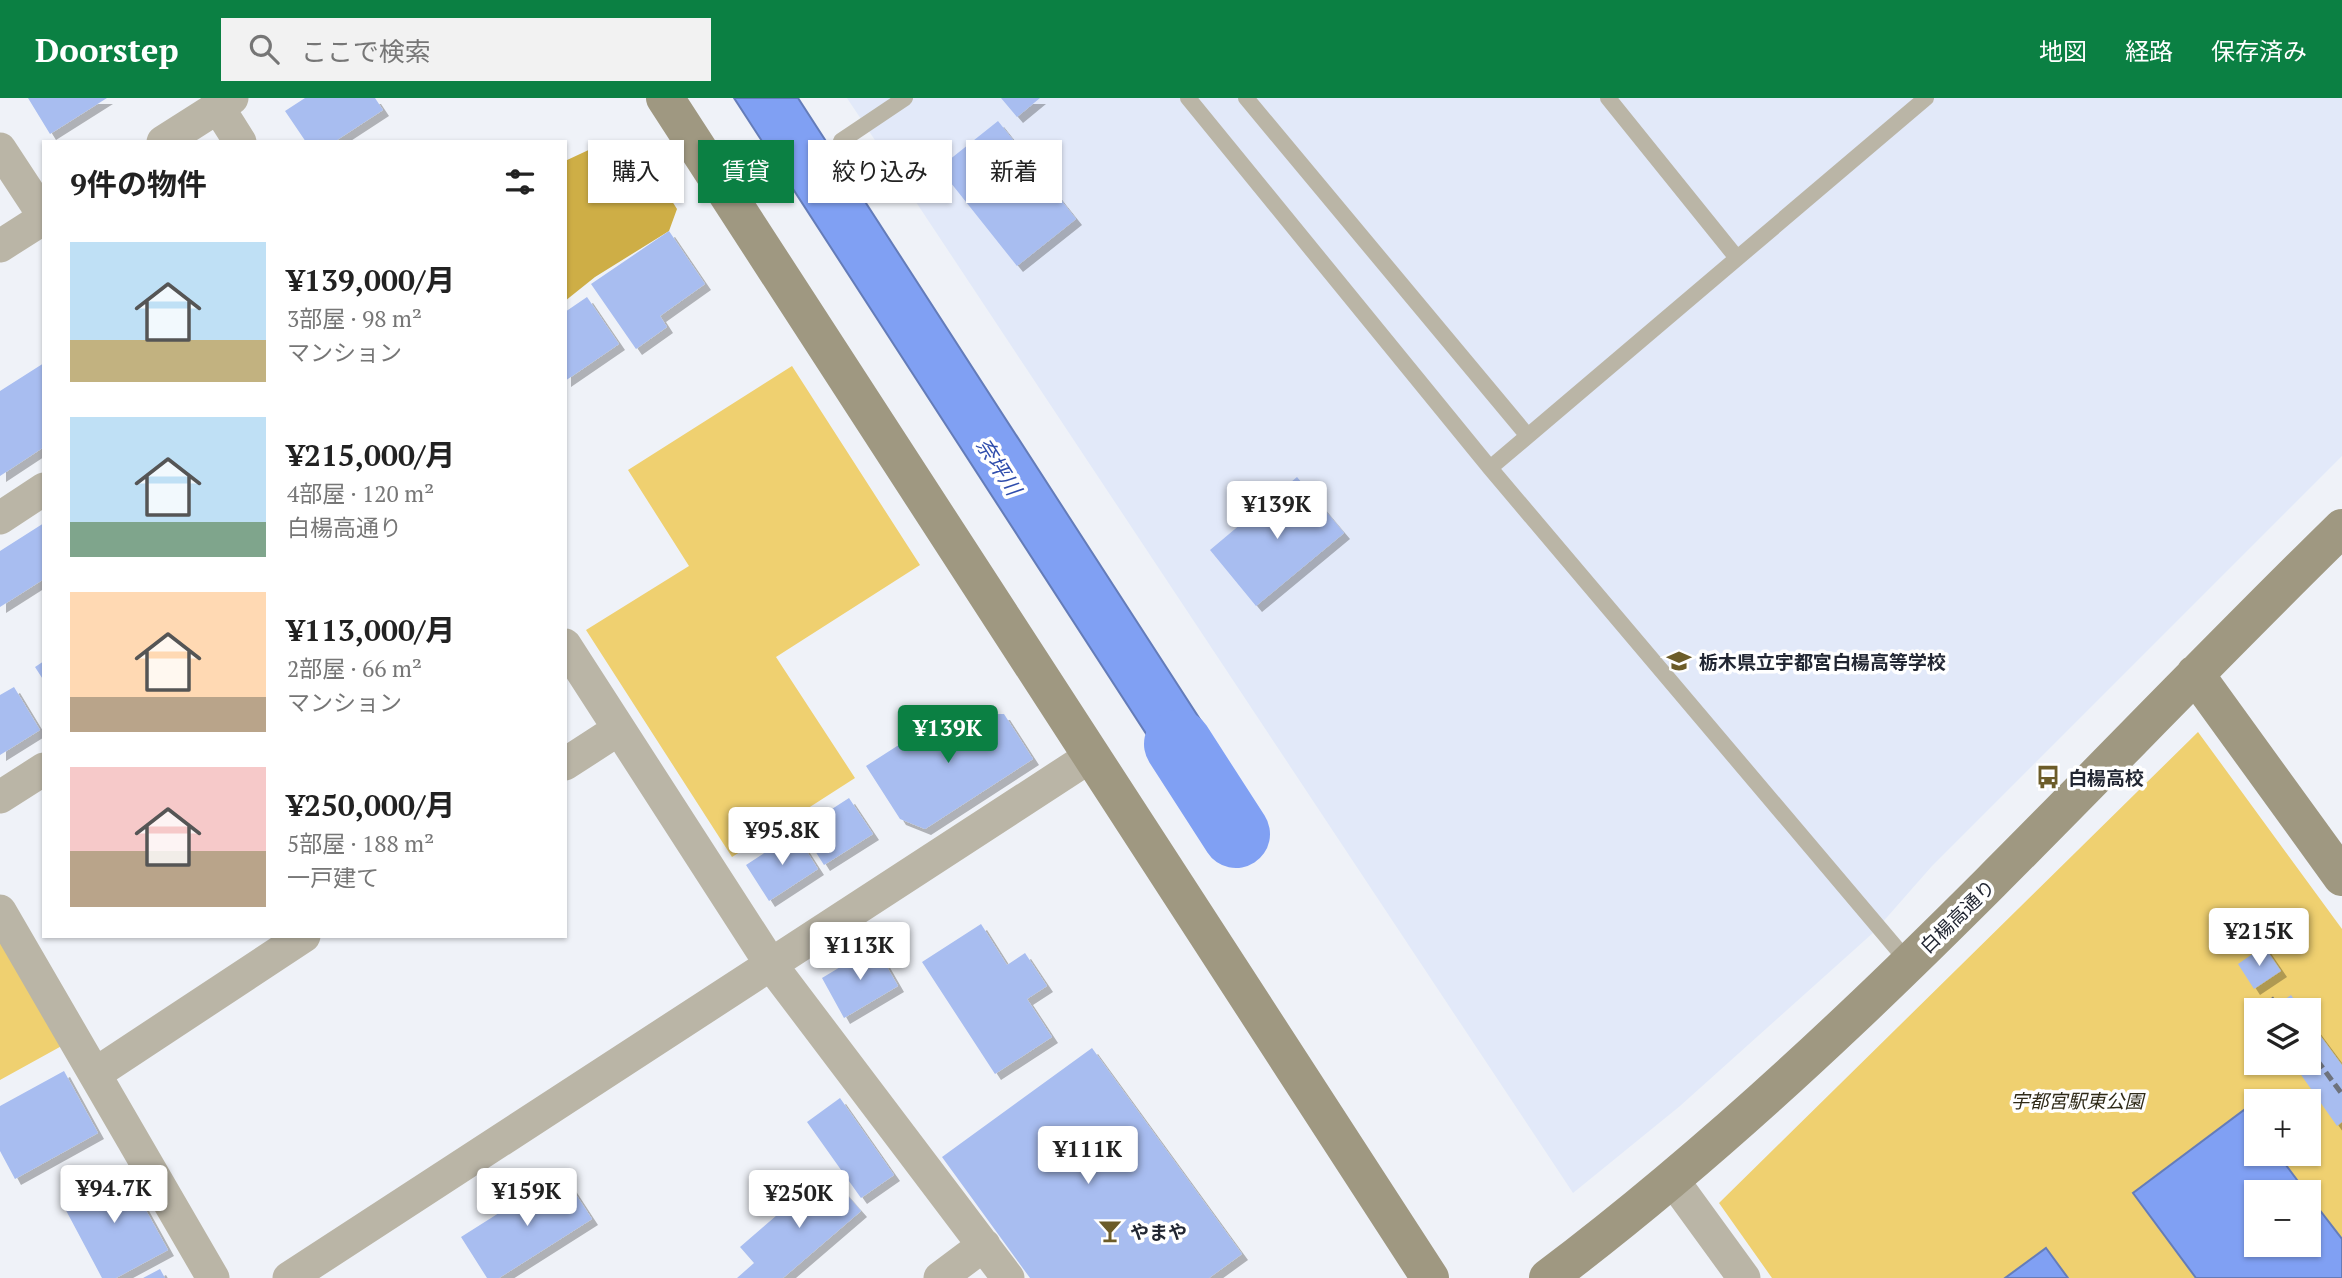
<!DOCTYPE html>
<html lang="ja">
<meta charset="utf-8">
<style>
:root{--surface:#fff;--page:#f2f2f2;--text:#222;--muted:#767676;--accent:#0b8043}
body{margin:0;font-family:"PT Serif","Noto Sans JP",serif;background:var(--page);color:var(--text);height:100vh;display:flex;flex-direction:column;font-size:26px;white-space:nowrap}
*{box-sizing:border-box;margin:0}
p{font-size:23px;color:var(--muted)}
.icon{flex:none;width:38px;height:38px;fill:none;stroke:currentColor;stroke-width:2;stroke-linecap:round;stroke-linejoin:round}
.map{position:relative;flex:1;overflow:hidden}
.sheet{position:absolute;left:42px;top:42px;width:525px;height:798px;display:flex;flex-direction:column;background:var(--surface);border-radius:0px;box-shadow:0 2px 5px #0004}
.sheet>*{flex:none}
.hud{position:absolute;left:588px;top:42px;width:665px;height:63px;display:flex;gap:14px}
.fabs{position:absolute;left:2244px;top:900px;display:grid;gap:14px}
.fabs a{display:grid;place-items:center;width:77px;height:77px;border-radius:0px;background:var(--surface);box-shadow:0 2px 5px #0004;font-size:35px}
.price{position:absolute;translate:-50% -60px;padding:0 16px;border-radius:7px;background:#fff;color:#222;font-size:23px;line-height:46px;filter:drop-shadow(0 2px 4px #0008)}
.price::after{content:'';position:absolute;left:50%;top:42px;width:21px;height:16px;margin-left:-10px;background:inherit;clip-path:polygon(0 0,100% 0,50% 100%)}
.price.current{background:var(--accent);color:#fff}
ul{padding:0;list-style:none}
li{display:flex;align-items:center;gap:21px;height:175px;padding:0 28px}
li span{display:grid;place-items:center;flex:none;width:196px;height:140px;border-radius:0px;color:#555}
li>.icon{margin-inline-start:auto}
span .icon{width:84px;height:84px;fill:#fffc;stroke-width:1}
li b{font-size:30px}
h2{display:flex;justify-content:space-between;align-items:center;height:84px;padding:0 28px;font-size:30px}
.tag{padding:0 24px;border-radius:0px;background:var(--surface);box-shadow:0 2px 5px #0004;font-size:24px;line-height:63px}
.tag.current{background:var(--accent);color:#fff}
header{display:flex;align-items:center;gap:42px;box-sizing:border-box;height:98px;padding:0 35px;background:var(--accent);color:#fff}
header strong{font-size:33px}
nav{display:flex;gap:38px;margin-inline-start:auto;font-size:24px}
.search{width:490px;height:63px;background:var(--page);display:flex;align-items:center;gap:18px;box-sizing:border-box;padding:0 24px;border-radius:0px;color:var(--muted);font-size:26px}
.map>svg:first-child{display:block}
.built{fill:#e2e9f9}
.green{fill:#efd070;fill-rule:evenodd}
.forest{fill:#ceae46}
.water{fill:#80a0f3;stroke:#647cb9;stroke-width:2}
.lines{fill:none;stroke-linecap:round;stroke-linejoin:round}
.river{stroke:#80a0f3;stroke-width:68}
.building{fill:#a8bdf0;filter:url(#shadow)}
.lane{stroke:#bab5a6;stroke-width:16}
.street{stroke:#bab5a6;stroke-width:33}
.secondary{stroke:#9f9881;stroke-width:38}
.rail{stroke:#6e727c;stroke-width:5;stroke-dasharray:10 5;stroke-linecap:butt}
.labels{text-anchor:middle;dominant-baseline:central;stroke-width:7;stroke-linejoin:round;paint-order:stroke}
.poi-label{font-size:19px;font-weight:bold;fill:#222733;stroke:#fff;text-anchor:start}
.street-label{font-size:19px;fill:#222733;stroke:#fff}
.park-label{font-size:19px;font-style:italic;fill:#2f2a18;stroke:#fff}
.water-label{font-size:21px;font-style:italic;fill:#2f4dac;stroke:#fff}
</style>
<header>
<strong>Doorstep</strong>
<div class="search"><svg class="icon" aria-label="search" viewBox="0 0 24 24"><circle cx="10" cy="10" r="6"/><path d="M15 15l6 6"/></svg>ここで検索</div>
<nav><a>地図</a><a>経路</a><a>保存済み</a></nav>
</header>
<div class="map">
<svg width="2342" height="1180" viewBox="0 0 2342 1180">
<defs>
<filter id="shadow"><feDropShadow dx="6" dy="6" stdDeviation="0" flood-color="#0004"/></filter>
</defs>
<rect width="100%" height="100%" fill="#eff2f8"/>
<path class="built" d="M847,0H2342V358L1932,768L1874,834L1680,1008L1573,1095Z"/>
<path class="green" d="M792,268L920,467L776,559L855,680L732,759L586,532L689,468L628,372Z
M2198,634L2342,831V1180H1772L1719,1105ZM2256,912H2308V964H2256ZM2256,1003H2308V1055H2256ZM2256,1094H2308V1146H2256Z
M0,835L67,945L0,982Z"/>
<path class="forest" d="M610,42L638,49L677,111L669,133L595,179L565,203V63Z"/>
<path class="water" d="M734,0H798L1225,660L1245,714L1214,732L1167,668Z
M2244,1012L2256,1027V1055H2277L2306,1094H2256V1146H2308V1097L2342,1141V1180H2196L2133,1095Z
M2046,1150L2068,1180H2005Z"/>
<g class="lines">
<path class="river" d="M1178,646L1236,736"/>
</g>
<path class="building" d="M28,0H107L50,36Z
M305,0H375L383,12L334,44H306L285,13Z
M1001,0H1040L1017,19Z
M998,23L1076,121L1017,168L939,70Z
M669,133L705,186L660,218L667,229L636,251L591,186Z
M587,199L619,246L565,283V214Z
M44,265V349L0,378V293Z
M1297,379L1344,435L1256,508L1210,452Z
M44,425V481L0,509V453Z
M44,563V583L35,569Z
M14,589L40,632L0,657V597Z
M947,616H1004L1033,661L925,731L900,721L866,668Z
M849,700L873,736L824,767L801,731Z
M795,735L818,771L769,803L746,767Z
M981,826L1007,867L1025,855L1047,888L1027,901L1052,939L995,976L922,864Z
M875,848L898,888L844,920L822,880Z
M2264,848L2281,873L2254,891L2238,866Z
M2291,897L2302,912H2271L2277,907Z
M2308,921L2342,967V1024L2337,1028L2292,964H2308Z
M1092,950L1242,1156L1209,1180H1030L942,1059Z
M64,973L98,1035L15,1081L0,1053V1008Z
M840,1000L894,1077L861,1100L807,1024Z
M122,1069L168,1152L116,1180H102L61,1103Z
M827,1074L861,1113L783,1180H737L754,1165L740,1149Z
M562,1075L592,1121L499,1180H487L461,1139Z
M160,1171L165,1180H143Z"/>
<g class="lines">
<path class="lane" d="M1188,0L1490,370L1909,865
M1246,0L1527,337
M1608,0L1737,160
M841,43L905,0
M1490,370L1926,0"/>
<path class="street" d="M218,9L240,44
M163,44L232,0
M0,51L44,118
M0,148L44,120
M0,420L44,391
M565,547L772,868L1008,1180
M565,666L619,631
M0,699L44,671
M0,813L213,1180
M95,976L304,838
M1672,1081L1744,1180
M289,1180L1091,658
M940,1180L984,1147"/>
<path class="secondary" d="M665,0L1430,1180
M2195,576L2342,779
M1548,1180C1840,960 2081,685 2342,430"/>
<path class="rail" d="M2271,900L2280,912
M2308,950L2342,996"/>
</g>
<defs>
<g id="school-bare" transform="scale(1.89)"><path d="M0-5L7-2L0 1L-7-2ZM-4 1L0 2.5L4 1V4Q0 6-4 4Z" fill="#6c5c29" stroke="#fff" stroke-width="2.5" paint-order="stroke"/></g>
<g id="bus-bare" transform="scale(1.89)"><path d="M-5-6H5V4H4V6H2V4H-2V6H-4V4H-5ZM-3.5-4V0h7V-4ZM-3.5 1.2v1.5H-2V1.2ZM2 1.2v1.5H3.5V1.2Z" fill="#6c5c29" stroke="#fff" stroke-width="2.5" paint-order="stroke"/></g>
<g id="bar-bare" transform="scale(1.89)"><path d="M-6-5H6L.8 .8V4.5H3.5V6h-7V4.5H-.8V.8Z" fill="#6c5c29" stroke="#fff" stroke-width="2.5" paint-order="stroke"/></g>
</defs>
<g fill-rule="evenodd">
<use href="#school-bare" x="1679" y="563"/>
<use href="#bus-bare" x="2048" y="679"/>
<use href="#bar-bare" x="1110" y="1133"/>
</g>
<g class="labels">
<g class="poi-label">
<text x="1699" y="563">栃木県立宇都宮白楊高等学校</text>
<text x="2068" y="679">白楊高校</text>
<text x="1130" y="1133">やまや</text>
</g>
<g class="street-label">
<text transform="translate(1957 818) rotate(-44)">白楊高通り</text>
</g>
<g class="park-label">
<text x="2077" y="1002">宇都宮駅東公園</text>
</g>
<g class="water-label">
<text transform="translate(999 368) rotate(57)">奈坪川</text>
</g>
</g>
</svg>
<div class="fabs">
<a><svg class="icon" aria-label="layers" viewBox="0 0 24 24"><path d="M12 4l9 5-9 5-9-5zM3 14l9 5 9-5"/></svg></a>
<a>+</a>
<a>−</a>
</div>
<b class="price" style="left:1277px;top:443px">¥139K</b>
<b class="price current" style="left:948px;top:667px">¥139K</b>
<b class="price" style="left:782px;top:769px">¥95.8K</b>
<b class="price" style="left:2259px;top:870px">¥215K</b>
<b class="price" style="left:860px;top:884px">¥113K</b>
<b class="price" style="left:1088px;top:1088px">¥111K</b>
<b class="price" style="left:114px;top:1127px">¥94.7K</b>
<b class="price" style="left:527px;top:1130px">¥159K</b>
<b class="price" style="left:799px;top:1132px">¥250K</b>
<div class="hud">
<a class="tag">購入</a>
<a class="tag current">賃貸</a>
<a class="tag">絞り込み</a>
<a class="tag">新着</a>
</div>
<section class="sheet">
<h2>9件の物件<svg class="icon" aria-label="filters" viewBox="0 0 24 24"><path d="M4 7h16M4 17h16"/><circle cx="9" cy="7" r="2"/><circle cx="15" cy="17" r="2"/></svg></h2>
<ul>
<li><span style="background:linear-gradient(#bfe0f5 70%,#c2b280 0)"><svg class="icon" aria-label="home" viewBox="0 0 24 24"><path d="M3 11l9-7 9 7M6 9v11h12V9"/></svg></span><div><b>¥139,000/月</b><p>3部屋 · 98 m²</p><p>マンション</p></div></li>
<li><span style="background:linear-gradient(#bfe0f5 75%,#7fa58c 0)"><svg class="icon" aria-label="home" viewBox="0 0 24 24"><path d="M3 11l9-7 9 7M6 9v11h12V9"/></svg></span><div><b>¥215,000/月</b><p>4部屋 · 120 m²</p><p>白楊高通り</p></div></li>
<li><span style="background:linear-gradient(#ffd9b3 75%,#b9a48a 0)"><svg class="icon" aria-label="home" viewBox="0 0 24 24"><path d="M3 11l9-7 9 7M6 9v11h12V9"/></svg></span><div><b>¥113,000/月</b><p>2部屋 · 66 m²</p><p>マンション</p></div></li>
<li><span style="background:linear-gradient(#f6c9c9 60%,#b9a48a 0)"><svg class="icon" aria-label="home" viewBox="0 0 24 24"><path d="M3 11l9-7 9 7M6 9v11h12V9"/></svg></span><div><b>¥250,000/月</b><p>5部屋 · 188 m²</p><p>一戸建て</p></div></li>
</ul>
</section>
</div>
